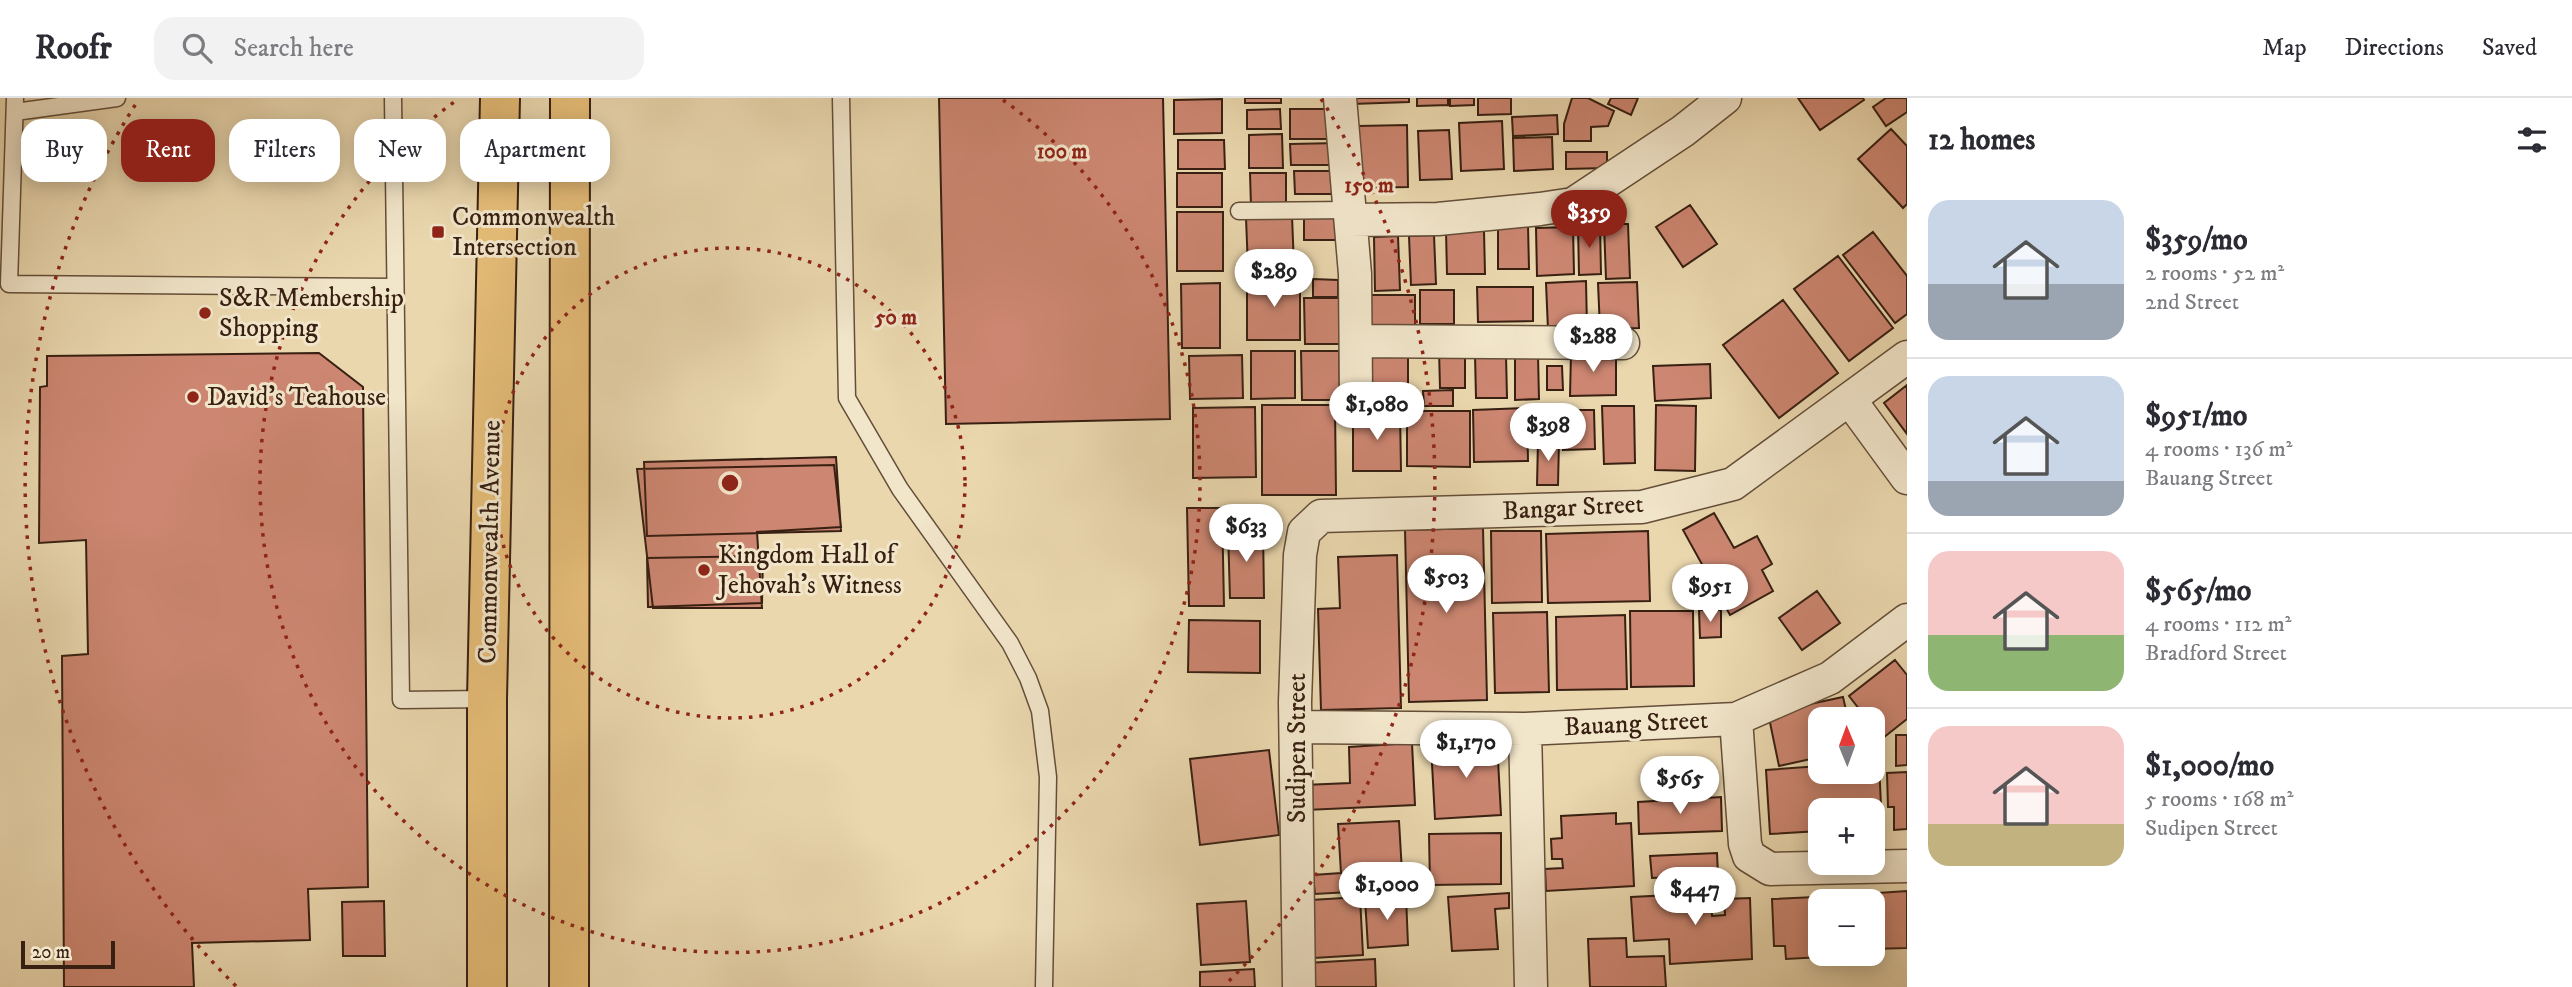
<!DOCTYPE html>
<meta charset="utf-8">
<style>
:root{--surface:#fff;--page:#f2f2f3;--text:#2b2b33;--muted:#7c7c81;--line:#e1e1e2;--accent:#8f2418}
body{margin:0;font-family:"IM FELL DW Pica",serif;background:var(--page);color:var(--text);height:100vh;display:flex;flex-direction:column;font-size:26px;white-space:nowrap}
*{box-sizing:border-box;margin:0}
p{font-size:23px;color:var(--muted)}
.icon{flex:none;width:38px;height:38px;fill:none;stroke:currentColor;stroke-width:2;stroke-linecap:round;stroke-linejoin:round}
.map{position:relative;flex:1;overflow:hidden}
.sheet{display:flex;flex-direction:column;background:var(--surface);width:665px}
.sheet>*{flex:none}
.banner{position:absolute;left:21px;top:21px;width:665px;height:63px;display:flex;gap:14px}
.needle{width:46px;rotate:359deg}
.fabs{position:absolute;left:1808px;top:609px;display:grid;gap:14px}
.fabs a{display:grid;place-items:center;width:77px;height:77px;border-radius:14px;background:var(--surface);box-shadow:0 4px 18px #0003;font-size:35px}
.scale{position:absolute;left:21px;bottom:18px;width:94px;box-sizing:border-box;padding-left:7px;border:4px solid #382012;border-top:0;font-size:19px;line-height:24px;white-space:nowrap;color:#382012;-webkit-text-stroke:5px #f1e5ca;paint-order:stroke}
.price{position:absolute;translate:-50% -60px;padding:0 16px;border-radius:24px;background:#fff;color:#222;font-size:23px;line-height:46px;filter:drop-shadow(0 2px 4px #0008)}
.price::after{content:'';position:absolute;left:50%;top:42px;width:21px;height:16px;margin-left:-10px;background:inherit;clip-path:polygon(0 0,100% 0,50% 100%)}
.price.active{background:var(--accent);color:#fff}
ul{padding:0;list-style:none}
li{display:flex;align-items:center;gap:21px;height:175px;padding:0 21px}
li+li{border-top:2px solid var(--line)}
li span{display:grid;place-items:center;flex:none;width:196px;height:140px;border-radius:21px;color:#555}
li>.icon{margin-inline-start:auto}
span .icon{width:84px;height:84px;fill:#fffc;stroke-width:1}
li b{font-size:30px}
h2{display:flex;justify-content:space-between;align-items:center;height:84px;padding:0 21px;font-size:30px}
.chip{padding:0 24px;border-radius:21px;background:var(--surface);box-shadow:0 4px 18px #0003;font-size:24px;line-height:63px}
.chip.active{background:var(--accent);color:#fff}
header{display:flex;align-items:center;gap:42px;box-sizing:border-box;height:98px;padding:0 35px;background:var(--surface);border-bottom:2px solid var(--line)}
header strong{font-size:33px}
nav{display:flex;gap:38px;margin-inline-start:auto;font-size:24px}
.search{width:490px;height:63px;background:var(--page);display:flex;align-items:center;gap:18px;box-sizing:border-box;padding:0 24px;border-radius:21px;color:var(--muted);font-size:26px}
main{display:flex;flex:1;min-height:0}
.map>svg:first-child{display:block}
.building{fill:#cc8671;stroke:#382012;stroke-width:2}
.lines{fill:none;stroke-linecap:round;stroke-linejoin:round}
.lane-casing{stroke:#644e39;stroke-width:19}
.street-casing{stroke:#644e39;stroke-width:35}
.primary-casing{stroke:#382012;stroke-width:42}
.lane{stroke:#f1e5ca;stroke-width:16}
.street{stroke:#f1e5ca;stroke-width:32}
.primary{stroke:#e5bc77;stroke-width:38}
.ring{fill:none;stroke:#8f2418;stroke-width:3.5;stroke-dasharray:3.5 7}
.poi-dot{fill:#8f2418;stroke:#f1e5ca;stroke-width:2.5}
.labels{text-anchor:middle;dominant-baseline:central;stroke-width:6;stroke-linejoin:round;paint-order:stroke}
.poi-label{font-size:26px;fill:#382012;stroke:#f1e5ca;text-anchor:start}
.street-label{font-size:26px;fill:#382012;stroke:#f1e5ca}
.centre{fill:#8f2418;stroke:#f1e5ca;stroke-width:3.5}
.ring-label{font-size:21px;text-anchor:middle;font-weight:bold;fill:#8f2418;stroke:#f1e5ca;stroke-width:6;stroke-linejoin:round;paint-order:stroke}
</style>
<header>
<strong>Roofr</strong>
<div class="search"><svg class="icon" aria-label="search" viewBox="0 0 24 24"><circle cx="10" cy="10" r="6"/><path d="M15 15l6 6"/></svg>Search here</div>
<nav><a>Map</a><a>Directions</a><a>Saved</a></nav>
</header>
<main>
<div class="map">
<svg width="1907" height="889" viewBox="0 0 1907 889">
<rect width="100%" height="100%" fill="#ead7ae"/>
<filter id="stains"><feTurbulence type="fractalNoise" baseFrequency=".00286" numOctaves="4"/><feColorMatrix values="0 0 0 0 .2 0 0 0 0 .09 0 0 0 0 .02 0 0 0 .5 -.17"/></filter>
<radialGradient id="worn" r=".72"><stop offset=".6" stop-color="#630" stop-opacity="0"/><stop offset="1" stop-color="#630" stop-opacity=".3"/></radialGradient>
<path class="building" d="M939,0H1163L1170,321L946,326Z
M1245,0H1281V5H1245Z
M1351,0H1409V4L1352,6Z
M1417,0H1448V7L1417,8Z
M1450,0H1474V7L1450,8Z
M1478,0H1511V16L1478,17Z
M1572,0H1588L1614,13L1608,28L1591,29V43H1564V26Z
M1611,0H1638L1631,17L1608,6Z
M1798,0H1863L1864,2L1820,32Z
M1886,0H1907V14L1886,28L1873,9Z
M1222,1V35L1174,36V2Z
M1280,11L1281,31H1247V12Z
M1290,11H1327L1328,41H1290Z
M1557,17L1558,36L1513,38L1512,19Z
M1502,23L1504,71L1461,73L1459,25Z
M1407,27L1408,89L1359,90L1358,28Z
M1891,31L1907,48V106L1903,110L1858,61Z
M1449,32L1452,81L1420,82L1418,33Z
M1282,36L1283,70H1249V37Z
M1552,39L1553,71L1514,73L1513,40Z
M1178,42H1224L1225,71H1178Z
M1339,45L1338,67H1291L1290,46Z
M1566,54H1607V70L1566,71Z
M1294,73H1340V96H1295Z
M1177,75H1222V109H1177Z
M1250,75H1286V108H1251Z
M1690,107L1717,146L1683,169L1656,129Z
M1177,114H1223V173H1177Z
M1304,115H1336V142H1304Z
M1292,118L1294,168L1248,170L1246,120Z
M1604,126H1628L1630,180L1606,181Z
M1498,127H1528L1529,171H1498Z
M1578,127H1600L1601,176L1579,177Z
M1573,129L1574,176L1537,178L1536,130Z
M1446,133H1484L1485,176H1447Z
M1873,134L1907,178V216L1895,225L1843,157Z
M1434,137L1436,186L1411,187L1409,138Z
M1398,138L1400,192L1375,193L1374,139Z
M1838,158L1893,230L1849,263L1794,191Z
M1247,181H1300V242H1247Z
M1313,181L1338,182V199H1313Z
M1586,183L1587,230L1548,232L1546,185Z
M1637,184L1639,230L1600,231L1598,185Z
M1220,185V250H1182L1181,186Z
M1477,189H1533V223L1478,224Z
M1420,192H1454V226H1420Z
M1367,197H1415V230L1367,231Z
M1304,200H1347L1348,246H1305Z
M1783,202L1838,275L1779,320L1723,247Z
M1365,252H1408V310H1366Z
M1439,252H1465V290H1440Z
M1251,253H1295V300L1251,301Z
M1301,253H1339L1340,302H1302Z
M319,255L363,289L368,789L308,791L310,842L192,845L194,889H64L62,558L88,556L86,442L39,445L40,289L47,288V258Z
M1571,255H1616V297L1570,298Z
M1242,257L1243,300L1190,301L1189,258Z
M1475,257H1506L1507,300H1476Z
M1538,257L1539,301L1515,302V258Z
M1710,266L1711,300L1655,303L1653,268Z
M1547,268H1562L1563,292H1547Z
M1907,287V336L1884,305Z
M1453,292V308H1424L1423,293Z
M1262,307H1335L1336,397H1262Z
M1656,307L1696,308L1695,373L1655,372Z
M1602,308H1634L1635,365L1604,366Z
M1255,309L1256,379L1193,380V310Z
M1527,310L1528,363L1474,364L1473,312Z
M1539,311H1558L1560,339L1541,340Z
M1563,312H1594L1595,351L1563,352Z
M1407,313H1470V369L1407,368Z
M1400,314L1401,373H1353V315Z
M1538,343H1559L1558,387H1537Z
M836,359L841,433L647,438L644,364Z
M834,367L841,429L757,434L762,510H653L637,371Z
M1187,410H1222L1224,508H1189Z
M1714,415L1734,450L1757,438L1772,466L1762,472L1773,493L1730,517L1683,432Z
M1483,430L1487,602L1409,604L1405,432Z
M1263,431L1264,500H1230L1228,432Z
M1491,433H1541L1542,504L1492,505Z
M1648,433L1650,503L1548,505L1546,436Z
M1397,457L1401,610L1321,612L1318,511L1340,510L1338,459Z
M763,458L762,505L648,509L647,460Z
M1817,493L1840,525L1802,552L1779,520Z
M1699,512H1721V539L1700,540Z
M1630,513H1693L1694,588L1631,589Z
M1547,514L1549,594L1495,595L1493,515Z
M1625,517L1627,591L1557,592L1556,519Z
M1189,522L1260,523V575L1188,574Z
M1895,562L1907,577V621L1883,640L1872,628V621H1867L1849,598Z
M1843,599L1848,621H1820V659L1779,668L1768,615Z
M1896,637H1907V667L1896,668Z
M1497,644L1501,717L1435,721L1431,647Z
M1412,645L1415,707L1306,712L1304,687L1350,685L1349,649Z
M1269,652L1279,737L1200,747L1190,661Z
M1872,665H1879L1882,729H1872V712H1820V733L1770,736L1766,672L1820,668V674H1872Z
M1907,674V731L1894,732V709H1888L1887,675Z
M1721,699L1722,733L1639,736L1638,704Z
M1616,715V726L1631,725L1634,788L1546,793L1545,771L1563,770L1562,761H1552L1551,741L1562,740L1561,718Z
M1399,723L1403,791L1315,796L1313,777L1341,775L1338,726Z
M1501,735V786L1430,787L1429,736Z
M1717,755L1718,777L1652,780L1650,758Z
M1907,793V850L1872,851V803H1864V796Z
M1509,795V810L1495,811L1498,851L1452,853L1448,799Z
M1711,795L1712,818L1725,817L1724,801L1750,800L1752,861L1670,866L1669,841L1634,843L1631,799Z
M1858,797V803H1820V856L1861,857L1786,861L1785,848H1774L1772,801Z
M1406,798L1408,847L1368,850L1365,800Z
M1360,799L1363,857L1314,860L1311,802Z
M384,803L385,858H343L342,804Z
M1246,803L1250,864L1201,867L1197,806Z
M1626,840L1627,859L1664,858L1666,889H1590L1588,841Z
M1375,861L1376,889H1308L1307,865Z
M1254,871L1255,889H1200V874Z"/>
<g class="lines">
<g class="lane-casing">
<path id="lane" d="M15,0L9,186L395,189
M393,0L401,602L487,601
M841,0L847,300L900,391L1010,545L1028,580L1040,613L1048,679L1044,889
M15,14L117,0
M1239,113L1349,112"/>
</g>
<g class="street-casing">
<path id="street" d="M1340,0L1355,176L1356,295
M1351,122L1438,121L1540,111L1573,106L1683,33L1725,0
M1357,243L1623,245
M1850,302L1907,380
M1736,621L1745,746L1749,758L1770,771L1907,768
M1296,629L1525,631L1736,621L1830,580L1907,522
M1525,631L1531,889
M1299,889L1295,604L1300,457L1304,434L1321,418L1642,409L1733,386L1907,259"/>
</g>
<g class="primary-casing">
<path id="primary" d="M487,889V601L500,0
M569,889L570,0"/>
</g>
<use href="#lane" class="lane"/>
<use href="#street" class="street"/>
<use href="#primary" class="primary"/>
</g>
<g class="ring">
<circle cx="730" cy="385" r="235"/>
<path d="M1003 2A470 470 0 1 1 457 2"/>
<path d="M236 888A705 705 0 0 1 139 1M1321 1A705 705 0 0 1 1224 888"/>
</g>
<g class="poi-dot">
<rect x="431" y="127" width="14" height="14" rx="3.5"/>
<circle cx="205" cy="215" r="7"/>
<circle cx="193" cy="299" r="7"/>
<circle cx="704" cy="472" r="7"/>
</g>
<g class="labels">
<g class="poi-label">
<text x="452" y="119">Commonwealth<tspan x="452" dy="30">Intersection</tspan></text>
<text x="219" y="200">S&amp;R Membership<tspan x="219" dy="30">Shopping</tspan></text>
<text x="207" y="299">David's Teahouse</text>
<text x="718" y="457">Kingdom Hall of<tspan x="718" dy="30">Jehovah's Witness</tspan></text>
</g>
<g class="street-label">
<text transform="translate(1573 410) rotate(-3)">Bangar Street</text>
<text transform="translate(490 444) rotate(-89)">Commonwealth Avenue</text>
<text transform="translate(1636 626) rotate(-3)">Bauang Street</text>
<text transform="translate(1297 650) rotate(-90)">Sudipen Street</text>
</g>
</g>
<circle cx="730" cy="385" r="10" class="centre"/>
<g class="ring-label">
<text x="1062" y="60">100 m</text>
<text x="1369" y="94">150 m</text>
<text x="896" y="226">50 m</text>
</g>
<rect width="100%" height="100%" filter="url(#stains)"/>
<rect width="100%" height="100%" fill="url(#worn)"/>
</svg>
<div class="fabs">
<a><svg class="needle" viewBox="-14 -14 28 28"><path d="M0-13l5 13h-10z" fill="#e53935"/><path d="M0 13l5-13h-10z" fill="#7c7c81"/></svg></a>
<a>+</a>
<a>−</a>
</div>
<div class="scale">20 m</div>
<b class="price active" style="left:1589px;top:152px">$359</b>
<b class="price" style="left:1274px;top:211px">$289</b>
<b class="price" style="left:1593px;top:276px">$288</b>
<b class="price" style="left:1377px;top:344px">$1,080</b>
<b class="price" style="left:1548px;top:365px">$398</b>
<b class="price" style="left:1246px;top:466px">$633</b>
<b class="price" style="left:1446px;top:517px">$503</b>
<b class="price" style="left:1710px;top:526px">$951</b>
<b class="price" style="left:1466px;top:682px">$1,170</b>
<b class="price" style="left:1680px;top:718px">$565</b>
<b class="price" style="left:1387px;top:824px">$1,000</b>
<b class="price" style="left:1695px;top:829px">$447</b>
<div class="banner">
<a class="chip">Buy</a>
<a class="chip active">Rent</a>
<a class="chip">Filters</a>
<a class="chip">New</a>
<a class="chip">Apartment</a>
</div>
</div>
<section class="sheet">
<h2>12 homes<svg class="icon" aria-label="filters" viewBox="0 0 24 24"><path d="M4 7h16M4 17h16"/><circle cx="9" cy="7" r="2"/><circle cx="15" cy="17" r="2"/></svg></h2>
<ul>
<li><span style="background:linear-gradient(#c9d6e8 60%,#9aa5b1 0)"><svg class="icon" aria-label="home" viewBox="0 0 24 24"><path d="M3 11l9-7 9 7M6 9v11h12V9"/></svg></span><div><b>$359/mo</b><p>2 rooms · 52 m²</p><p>2nd Street</p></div></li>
<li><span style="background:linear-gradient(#c9d6e8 75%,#9aa5b1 0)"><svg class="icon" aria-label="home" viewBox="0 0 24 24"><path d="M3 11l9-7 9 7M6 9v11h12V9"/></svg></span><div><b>$951/mo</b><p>4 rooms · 136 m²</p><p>Bauang Street</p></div></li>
<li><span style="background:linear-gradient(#f6c9c9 60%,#8fb573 0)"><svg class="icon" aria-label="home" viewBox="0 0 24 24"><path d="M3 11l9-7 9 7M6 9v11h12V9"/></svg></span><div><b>$565/mo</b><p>4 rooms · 112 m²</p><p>Bradford Street</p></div></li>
<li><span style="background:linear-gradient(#f6c9c9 70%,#c2b280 0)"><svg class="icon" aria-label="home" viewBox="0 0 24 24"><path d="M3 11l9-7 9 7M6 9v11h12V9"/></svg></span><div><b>$1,000/mo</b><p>5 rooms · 168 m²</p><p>Sudipen Street</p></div></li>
</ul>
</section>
</main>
